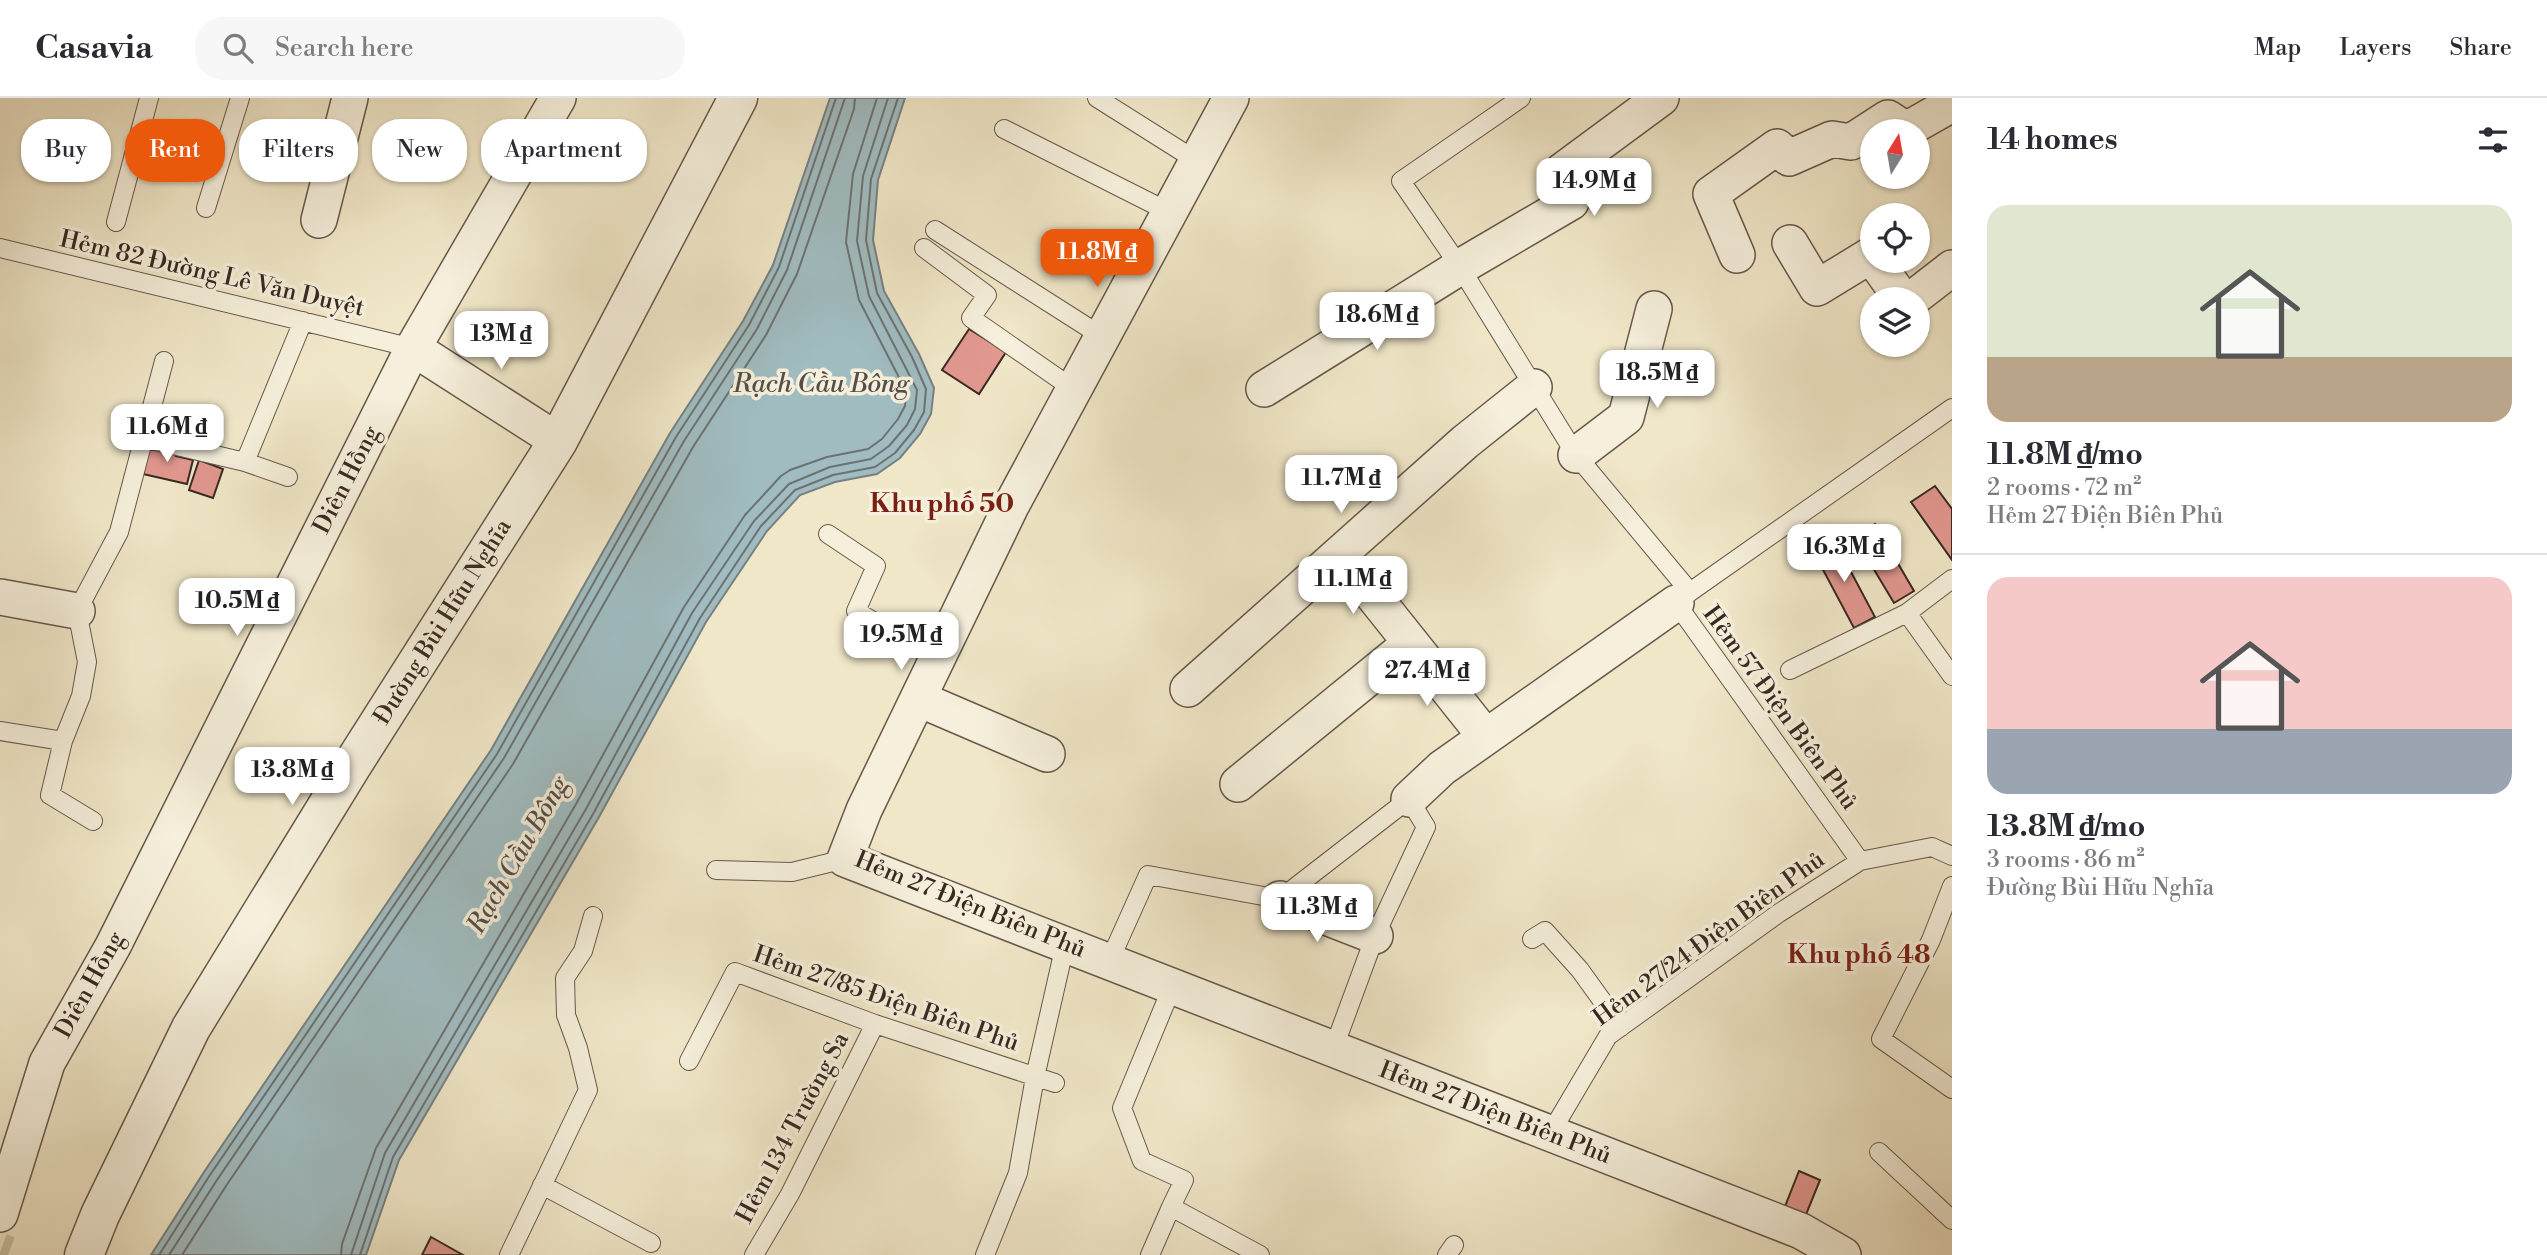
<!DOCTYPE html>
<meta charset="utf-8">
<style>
:root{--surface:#fff;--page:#f7f7f7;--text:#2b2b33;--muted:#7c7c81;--line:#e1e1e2;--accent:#ea580c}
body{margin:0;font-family:"Libre Bodoni",serif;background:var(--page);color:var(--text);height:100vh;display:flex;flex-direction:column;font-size:26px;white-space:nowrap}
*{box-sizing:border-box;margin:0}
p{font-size:23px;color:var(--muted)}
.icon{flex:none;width:38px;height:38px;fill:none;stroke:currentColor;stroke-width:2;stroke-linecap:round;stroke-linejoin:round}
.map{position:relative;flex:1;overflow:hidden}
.drawer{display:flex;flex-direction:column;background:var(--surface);width:595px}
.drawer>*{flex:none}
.banner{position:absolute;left:21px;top:21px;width:665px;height:63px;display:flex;gap:14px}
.needle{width:46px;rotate:11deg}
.buttons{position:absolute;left:1860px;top:21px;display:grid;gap:14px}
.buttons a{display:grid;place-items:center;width:70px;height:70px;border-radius:50%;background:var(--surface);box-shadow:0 2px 5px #0004;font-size:35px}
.price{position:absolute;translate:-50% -60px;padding:0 16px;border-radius:14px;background:#fff;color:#222;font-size:23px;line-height:46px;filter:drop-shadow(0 2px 4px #0008)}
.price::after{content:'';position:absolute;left:50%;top:42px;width:21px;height:16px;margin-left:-10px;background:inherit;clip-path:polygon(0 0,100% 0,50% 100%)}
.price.active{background:var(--accent);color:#fff}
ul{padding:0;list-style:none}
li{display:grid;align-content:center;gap:14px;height:371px;padding:0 35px}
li+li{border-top:2px solid var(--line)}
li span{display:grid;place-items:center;height:217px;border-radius:21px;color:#555}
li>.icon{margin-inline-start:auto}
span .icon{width:126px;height:126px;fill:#fffc;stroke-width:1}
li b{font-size:30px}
h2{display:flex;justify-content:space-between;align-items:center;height:84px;padding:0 35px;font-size:30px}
.pill{padding:0 24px;border-radius:28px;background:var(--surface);box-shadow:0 2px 5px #0004;font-size:24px;line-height:63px}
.pill.active{background:var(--accent);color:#fff}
header{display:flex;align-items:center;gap:42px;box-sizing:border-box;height:98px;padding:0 35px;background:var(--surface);border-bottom:2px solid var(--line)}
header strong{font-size:33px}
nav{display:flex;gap:38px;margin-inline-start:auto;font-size:24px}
.search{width:490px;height:63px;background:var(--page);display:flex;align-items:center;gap:18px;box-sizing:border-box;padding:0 24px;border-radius:28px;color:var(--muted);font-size:26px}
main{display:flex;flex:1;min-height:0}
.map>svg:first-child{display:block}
.water{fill:#a0bcc1;stroke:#778182;stroke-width:2}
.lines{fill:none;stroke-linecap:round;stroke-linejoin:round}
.shore{stroke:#6c7272;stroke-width:2}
.building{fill:#e1988f;stroke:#392923;stroke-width:2}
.tertiary-tunnel{stroke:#cbc1a7;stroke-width:38;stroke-dasharray:38 19;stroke-linecap:butt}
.service-casing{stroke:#67584c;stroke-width:20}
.minor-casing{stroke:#67584c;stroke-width:38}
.tertiary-casing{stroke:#67584c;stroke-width:41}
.service{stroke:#f5efdb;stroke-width:18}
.minor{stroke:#f5efdb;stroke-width:35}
.tertiary{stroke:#f5efdb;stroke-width:38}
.labels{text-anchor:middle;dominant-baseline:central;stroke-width:7;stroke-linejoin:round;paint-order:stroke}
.street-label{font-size:24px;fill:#392923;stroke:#f5efdb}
.water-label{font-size:26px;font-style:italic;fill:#534e4a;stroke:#f5efdb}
.neighbourhood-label{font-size:26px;font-weight:bold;fill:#7a1f14;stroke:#f5efdb}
</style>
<header>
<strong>Casavia</strong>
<div class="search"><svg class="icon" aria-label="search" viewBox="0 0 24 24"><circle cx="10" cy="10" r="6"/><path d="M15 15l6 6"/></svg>Search here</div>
<nav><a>Map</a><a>Layers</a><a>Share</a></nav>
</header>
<main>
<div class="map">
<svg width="1952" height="1157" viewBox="0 0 1952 1157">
<rect width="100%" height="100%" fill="#f0e7c8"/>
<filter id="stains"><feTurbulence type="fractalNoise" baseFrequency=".00286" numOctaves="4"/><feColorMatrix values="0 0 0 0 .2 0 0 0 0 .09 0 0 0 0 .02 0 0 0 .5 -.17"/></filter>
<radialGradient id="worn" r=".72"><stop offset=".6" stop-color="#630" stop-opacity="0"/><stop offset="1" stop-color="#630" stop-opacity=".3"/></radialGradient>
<path class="water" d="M830,0H905L878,82L873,142L884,193L919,256L934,290L931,316L920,336L900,360L877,376L835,384L800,397L767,433L706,524L599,719L399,1062L366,1157H151L204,1074L491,652L670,335L743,223L773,167Z"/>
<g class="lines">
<path class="shore" d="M159,1157L210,1077L497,656L676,339L749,227L779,169L836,0
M169,1157L217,1082L504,660L684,343L757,231L787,172L845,0
M182,1157L226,1088L513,666L693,349L766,237L797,176L854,11L855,0
M341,1157L342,1146L376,1050L576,706L684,509L745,417L781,378L790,372L827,359L868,351L882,341L898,321L905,308L906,293L859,202L846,144L853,76L877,0
M351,1157L385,1055L586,711L692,515L754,423L789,386L830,369L871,361L889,348L907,327L915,311L917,292L869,198L857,143L863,78L888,0
M360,1157L393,1059L593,716L700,520L761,428L795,392L833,377L875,369L895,355L914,332L924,314L926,291L912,259L877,195L866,142L871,81L898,0"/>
</g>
<path class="building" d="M969,231L1006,254L979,296L942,272Z
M150,345L178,352L176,358L193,362L187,386L143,376Z
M199,362L223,371L213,400L189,392Z
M1935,388L1952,411V462L1911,404Z
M1875,426L1914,493L1894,505L1854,438Z
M1834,442L1875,519L1854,530L1813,453Z
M1799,1073L1820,1082L1803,1124L1782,1116Z
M431,1139L463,1157H422Z"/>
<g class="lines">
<path class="tertiary-tunnel" d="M0,1154L8,1157"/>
<g class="service-casing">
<path id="service" d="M1097,0L1197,63
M1521,0L1401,83L1460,169L1576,357L1690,494L1676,505L1860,763L1932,749L1952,758
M1004,31L1169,114
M206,110L240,0
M116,124L149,0
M935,132L1103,239
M0,150L413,250
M924,150L987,197L971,220L1075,292
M143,340L245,364L303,223
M245,364L288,379
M828,436L876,468L856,513L938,562
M1690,494L1952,310
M1907,515L1952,481
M1790,572L1907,515L1952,578
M0,633L63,643
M93,723L50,697L63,643L81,598L87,564L77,513L119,434L164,263
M716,772L792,774L845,761
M1952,788L1931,842L1881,941L1952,991
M1532,841L1545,833L1580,872L1621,929
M1109,864L1148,777L1280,801L1409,701L1426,729L1375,838L1333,952
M1172,889L1122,1010L1142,1063L1184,1082L1171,1109L1260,1157
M689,963L735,874L875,926L1055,985
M1550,1036L1608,938L1779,815L1860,763
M1879,1054L1952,1122
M542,1087L651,1145
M509,1157L588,992L578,950L566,917L565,880L583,853L593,818
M754,1157L790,1096L875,926
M985,1157L1018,1075L1035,979L1065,847
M1150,1157L1171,1109
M1447,1157L1454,1147"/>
</g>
<g class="minor-casing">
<path id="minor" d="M1231,0L1011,408L864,712L845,761L1801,1133L1843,1157
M319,122L350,0
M1790,145L1817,190L1871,157L1872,159
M1737,157L1711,96L1777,49L1789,60L1832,41L1851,44L1888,20L1906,32L1952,6
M1875,163L1902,201
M1912,201L1952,170
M413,250L558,343
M1264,291L1460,169L1571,104L1562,73L1661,0
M1576,357L1626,319L1654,211
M1340,456L1486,639
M0,499L77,513
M1188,591L1465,344L1534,289
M919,601L1047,656
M1238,686L1411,545
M1409,701L1442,670L1676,505
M1280,801L1375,838
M0,1116L47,965L113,848L413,250L558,0"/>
</g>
<g class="tertiary-casing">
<path id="tertiary" d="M84,1157L100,1117L191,930L351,669L558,343L738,0"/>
</g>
<use href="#service" class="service"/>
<use href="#minor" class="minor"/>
<use href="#tertiary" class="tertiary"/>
</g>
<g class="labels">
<g class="street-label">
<text transform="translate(212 176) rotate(13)">Hẻm 82 Đường Lê Văn Duyệt</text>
<text transform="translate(347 382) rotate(-63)">Diên Hồng</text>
<text transform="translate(443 524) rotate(-58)">Đường Bùi Hữu Nghĩa</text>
<text transform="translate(1780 610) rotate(54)">Hẻm 57 Điện Biên Phủ</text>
<text transform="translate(970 807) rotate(22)">Hẻm 27 Điện Biên Phủ</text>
<text transform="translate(1709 841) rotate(-36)">Hẻm 27/24 Điện Biên Phủ</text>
<text transform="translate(90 887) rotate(-61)">Diên Hồng</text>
<text transform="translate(886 901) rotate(19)">Hẻm 27/85 Điện Biên Phủ</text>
<text transform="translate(1495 1015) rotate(21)">Hẻm 27 Điện Biên Phủ</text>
<text transform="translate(793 1030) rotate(-62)">Hẻm 134 Trường Sa</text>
</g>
<g class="water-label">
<text x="821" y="286">Rạch Cầu Bông</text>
<text transform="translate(518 757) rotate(-60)">Rạch Cầu Bông</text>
</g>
<g class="neighbourhood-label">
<text x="942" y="406">Khu phố 50</text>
<text x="1859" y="857">Khu phố 48</text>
</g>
</g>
<rect width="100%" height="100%" filter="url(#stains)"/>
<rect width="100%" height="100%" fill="url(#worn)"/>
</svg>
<div class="buttons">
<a><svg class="needle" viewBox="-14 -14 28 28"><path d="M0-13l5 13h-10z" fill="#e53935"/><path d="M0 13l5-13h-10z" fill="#7c7c81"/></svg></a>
<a><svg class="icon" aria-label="locate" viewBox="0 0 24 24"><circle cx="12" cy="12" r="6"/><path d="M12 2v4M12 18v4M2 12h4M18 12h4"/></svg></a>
<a><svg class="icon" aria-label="layers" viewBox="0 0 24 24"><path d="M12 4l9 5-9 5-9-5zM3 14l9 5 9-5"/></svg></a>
</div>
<b class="price" style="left:1594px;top:120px">14.9M ₫</b>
<b class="price active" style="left:1097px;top:191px">11.8M ₫</b>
<b class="price" style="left:1377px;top:254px">18.6M ₫</b>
<b class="price" style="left:501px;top:273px">13M ₫</b>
<b class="price" style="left:1657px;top:312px">18.5M ₫</b>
<b class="price" style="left:167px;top:366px">11.6M ₫</b>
<b class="price" style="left:1341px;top:417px">11.7M ₫</b>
<b class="price" style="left:1844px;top:486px">16.3M ₫</b>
<b class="price" style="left:1353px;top:518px">11.1M ₫</b>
<b class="price" style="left:237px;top:540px">10.5M ₫</b>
<b class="price" style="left:901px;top:574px">19.5M ₫</b>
<b class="price" style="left:1427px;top:610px">27.4M ₫</b>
<b class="price" style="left:292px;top:709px">13.8M ₫</b>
<b class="price" style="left:1317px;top:846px">11.3M ₫</b>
<div class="banner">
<a class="pill">Buy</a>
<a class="pill active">Rent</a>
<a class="pill">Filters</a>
<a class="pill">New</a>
<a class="pill">Apartment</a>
</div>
</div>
<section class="drawer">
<h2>14 homes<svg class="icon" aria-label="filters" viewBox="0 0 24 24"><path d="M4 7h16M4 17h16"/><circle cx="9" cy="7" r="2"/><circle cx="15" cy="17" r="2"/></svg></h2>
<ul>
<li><span style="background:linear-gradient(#dfe7d0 70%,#b9a48a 0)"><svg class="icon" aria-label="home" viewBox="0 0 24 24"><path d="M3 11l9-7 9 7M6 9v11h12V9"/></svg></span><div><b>11.8M ₫/mo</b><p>2 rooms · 72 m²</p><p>Hẻm 27 Điện Biên Phủ</p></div></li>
<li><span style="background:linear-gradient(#f6c9c9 70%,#9aa5b1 0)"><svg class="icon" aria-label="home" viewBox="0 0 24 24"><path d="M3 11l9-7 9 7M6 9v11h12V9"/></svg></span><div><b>13.8M ₫/mo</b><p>3 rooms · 86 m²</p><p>Đường Bùi Hữu Nghĩa</p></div></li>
</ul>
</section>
</main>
